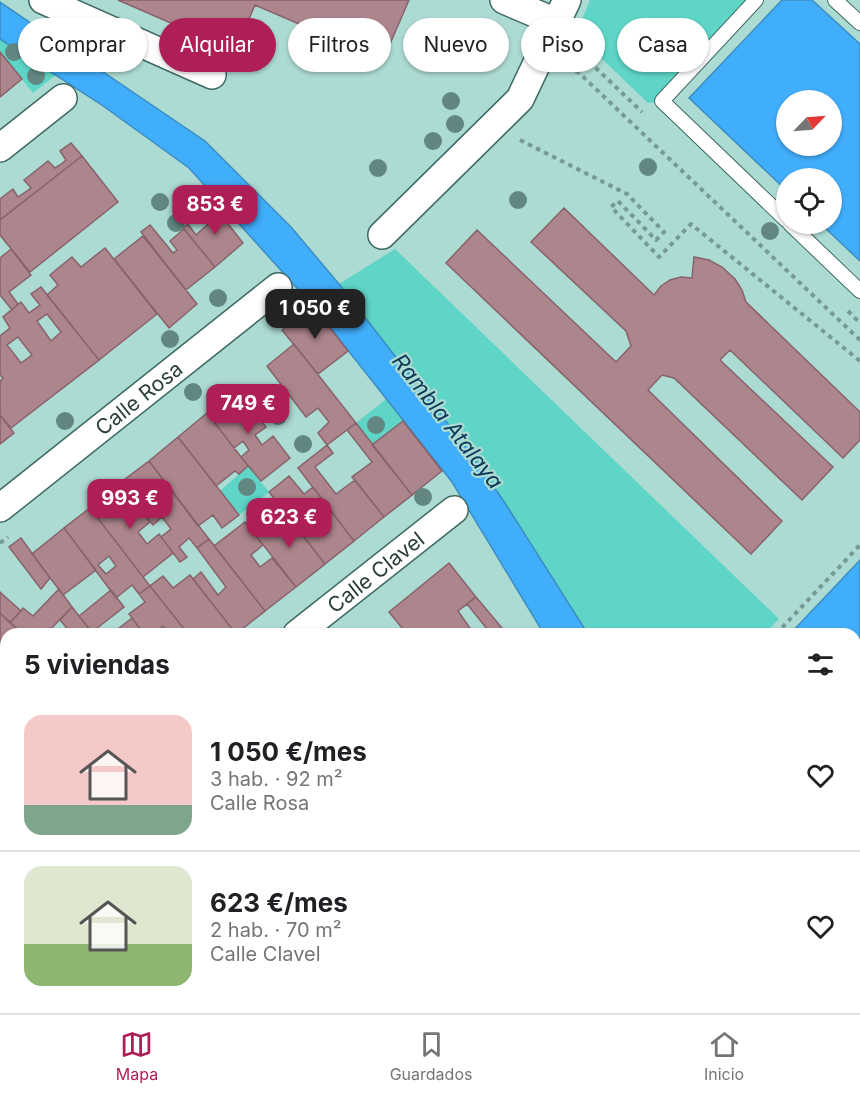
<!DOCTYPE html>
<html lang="es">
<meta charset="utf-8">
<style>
:root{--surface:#fff;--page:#f2f2f2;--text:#202124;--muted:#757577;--line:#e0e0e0;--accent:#ae1f57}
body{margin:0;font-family:Inter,sans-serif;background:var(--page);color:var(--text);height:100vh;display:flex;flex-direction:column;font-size:22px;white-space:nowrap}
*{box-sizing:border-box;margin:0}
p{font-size:20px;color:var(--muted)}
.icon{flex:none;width:33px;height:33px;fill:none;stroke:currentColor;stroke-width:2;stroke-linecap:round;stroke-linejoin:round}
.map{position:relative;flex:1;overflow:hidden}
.drawer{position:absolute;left:0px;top:628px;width:861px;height:386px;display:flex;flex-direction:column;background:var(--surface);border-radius:18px 18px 0 0;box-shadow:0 2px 4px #0004}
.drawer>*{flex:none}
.hud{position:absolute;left:18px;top:18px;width:825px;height:54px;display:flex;gap:12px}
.needle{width:39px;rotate:65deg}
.controls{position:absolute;left:776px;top:90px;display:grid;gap:12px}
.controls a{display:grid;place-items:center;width:66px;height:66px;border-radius:50%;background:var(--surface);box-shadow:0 2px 4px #0004;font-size:30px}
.price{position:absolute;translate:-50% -51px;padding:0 14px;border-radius:12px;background:var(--accent);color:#fff;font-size:20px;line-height:39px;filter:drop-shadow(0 2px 3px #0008)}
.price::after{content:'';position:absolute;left:50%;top:36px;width:18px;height:14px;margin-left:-9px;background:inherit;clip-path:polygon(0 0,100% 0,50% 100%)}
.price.current{background:#222;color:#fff}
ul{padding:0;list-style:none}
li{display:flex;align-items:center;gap:18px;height:150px;padding:0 24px}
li+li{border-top:2px solid var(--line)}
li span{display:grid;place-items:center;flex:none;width:168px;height:120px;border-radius:18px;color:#555}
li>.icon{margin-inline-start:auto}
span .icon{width:72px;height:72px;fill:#fffc;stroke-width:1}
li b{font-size:26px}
h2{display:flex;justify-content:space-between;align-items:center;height:72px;padding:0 24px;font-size:26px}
.pill{padding:0 21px;border-radius:27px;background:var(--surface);box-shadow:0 2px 4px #0004;font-size:21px;line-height:54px}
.pill.current{background:var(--accent);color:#fff}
.menu{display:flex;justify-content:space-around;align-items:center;height:84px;border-top:2px solid var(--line);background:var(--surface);font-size:16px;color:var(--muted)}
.menu a{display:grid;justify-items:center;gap:3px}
.menu .current{color:var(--accent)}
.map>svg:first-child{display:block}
.green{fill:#5ed5c6}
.water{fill:#41aefc;stroke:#3b8dc2;stroke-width:1.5;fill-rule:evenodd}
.building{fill:#ad858d;stroke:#88626a;stroke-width:1.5;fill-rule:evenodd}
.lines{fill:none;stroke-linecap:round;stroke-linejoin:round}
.service-casing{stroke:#3e6a64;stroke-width:16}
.minor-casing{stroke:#3e6a64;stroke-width:30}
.path{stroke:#769a94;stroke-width:4;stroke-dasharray:4.5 4.5;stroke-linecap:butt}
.service{stroke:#fff;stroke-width:14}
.minor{stroke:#fff;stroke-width:27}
.tree{fill:#628782}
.labels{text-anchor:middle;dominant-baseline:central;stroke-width:4.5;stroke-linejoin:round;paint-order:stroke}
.street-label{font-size:21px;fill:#2c3f3c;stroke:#acdbd3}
.water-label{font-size:22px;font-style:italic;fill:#0e3a59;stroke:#acdbd3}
</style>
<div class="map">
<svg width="860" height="1013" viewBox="0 0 860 1013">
<rect width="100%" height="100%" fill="#acdbd3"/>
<path class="green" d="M590,0H756L662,101L648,103L576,34Z
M0,39L56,75L33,93L0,52Z
M395,249L779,619L764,634H588L505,503L469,451L339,284Z
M386,399L403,421L372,445L356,423Z
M248,466L269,492L239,515L220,491Z"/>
<path class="water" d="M782,0H812L860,44V261L821,224H831V178H786V190L689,98ZM831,100V146H786V100Z
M0,2L205,141L291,227L339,284L469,451L505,503L588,634H544L452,482L313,306L189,168L99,103L0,39Z
M860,560V804L855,809V634H790Z
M252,1008H621L613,1013H244Z"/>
<path class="building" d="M118,0H409L383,60L255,5L235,51Z
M0,52L22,79L0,97Z
M71,143L82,156L0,220V199L13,189L18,197L31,188L24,180L48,161L55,168L60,165L66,160L60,151Z
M82,156L118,202L30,272L0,235V220Z
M210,201L243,243L215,267L183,228L188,224L196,235L208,224L198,211Z
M564,208L654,295L661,286L670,280L681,277L692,278L694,257L709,260L722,267L735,279L742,290L746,302L860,412V440L843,458L730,350L720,360L833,467L802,500L674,378L662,375L648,390L782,521L751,554L446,263L477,230L616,362L631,346L626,331L531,242Z
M150,225L173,253L177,250L170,241L184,229L215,267L186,290L141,232Z
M143,236L197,304L169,328L114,259Z
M105,248L157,314L99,360L47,295L58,285L50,275L57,269L72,257L81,267Z
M11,249L31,275L9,292L18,304L12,310L0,295V258Z
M41,287L99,360L11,428L0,415V381L3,378L0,375V336L10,328L3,317L21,302L29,313L40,305L31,294ZM47,314L61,332L51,341L37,321ZM18,337L32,355L21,363L7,345Z
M313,306L348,351L318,374L282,330Z
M294,344L356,423L327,445L318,433L329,422L318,408L306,417L267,366Z
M237,389L266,427L255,435L262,445L273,436L290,458L261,481L241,457L249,450L243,441L234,448L207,413Z
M207,413L248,466L239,474L235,471L216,486L178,437Z
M0,415L14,433L0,444Z
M403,421L442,471L412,495L372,445Z
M356,423L412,495L384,517L352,477L372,462L347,430Z
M178,437L239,515L222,528L213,515L198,526L149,461Z
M327,445L333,453L315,467L336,494L355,480L384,517L354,541L298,468Z
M149,461L209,539L197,548L189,538L179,547L187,557L180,562L161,537L171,529L162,517L153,525L120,483Z
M289,476L304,494L313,487L354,541L325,564L296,527L304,519L294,506L285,512L269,492Z
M120,483L150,522L138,532L147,544L159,534L173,553L143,577L90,508Z
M90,508L150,586L139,594L132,585L116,598L64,528ZM109,556L116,566L106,574L98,565Z
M288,516L325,564L296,587L250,528L261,519L269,529Z
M245,522L263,545L251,555L260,567L272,558L296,587L265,611L214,546Z
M64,528L96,570L63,595L32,554Z
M21,538L50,578L41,589L9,547Z
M209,539L265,611L236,634L193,579L201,572L218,595L226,587L197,548Z
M449,563L476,597L458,611L470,628L463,634H407L389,612Z
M190,575L236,634H188L150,586L163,576L173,588Z
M150,586L188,634H170L163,626L154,634H144L129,614L145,602L139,594Z
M59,589L72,607L46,634H23L10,623L23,608L33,616Z
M111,590L124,607L92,632L79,616Z
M0,592L21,611L10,623L0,613Z
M476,597L507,634H491L467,604Z
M72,607L93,634H72L60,620Z
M0,613L23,634H6V671L0,666Z
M132,618L144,634H124L119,628Z
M860,943V1003L850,1013L845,1008L841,1013H812L807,1008H855V946Z
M0,945L6,954V979L0,971Z
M0,994L3,998L6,996V1008H28L32,1013H0Z
M752,1008H807L812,1013H743Z"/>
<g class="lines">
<g class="service-casing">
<path id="service" d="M756,0L662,101L786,220
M835,0L860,23
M790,224L860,291"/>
</g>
<g class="minor-casing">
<g id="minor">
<path d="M43,0L212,75"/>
<path d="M504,0L558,23"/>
<path d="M0,148L63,98"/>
<path d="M382,235L520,99L567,0"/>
<path id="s1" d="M0,508L278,287"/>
<path id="s2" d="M297,634L454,510"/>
<path d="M0,748L6,754"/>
<path d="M0,871L6,866"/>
<path d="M855,909L860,905"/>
<path d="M684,1013L692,1008"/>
</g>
</g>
<path class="path" d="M576,49L642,112
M567,69L578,72L860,340
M520,140L627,194L664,232L656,240L618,201L611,207L659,257L691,224L860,361
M848,311L860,323
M0,543L8,537
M776,634L860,545
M0,697L6,702
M0,798L6,803
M855,820L860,815
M189,1013V1008
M196,1013L206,1008
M626,1013L634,1008"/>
<use href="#service" class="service"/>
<use href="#minor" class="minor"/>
</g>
<g class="tree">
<circle cx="14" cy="52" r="9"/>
<circle cx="36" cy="76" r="9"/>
<circle cx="451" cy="101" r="9"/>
<circle cx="455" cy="124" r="9"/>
<circle cx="433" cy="141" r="9"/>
<circle cx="648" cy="167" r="9"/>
<circle cx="378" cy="168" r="9"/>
<circle cx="518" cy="200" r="9"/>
<circle cx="160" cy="202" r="9"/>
<circle cx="176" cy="223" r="9"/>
<circle cx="770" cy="231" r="9"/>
<circle cx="218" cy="298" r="9"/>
<circle cx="170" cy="339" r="9"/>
<circle cx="193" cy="392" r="9"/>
<circle cx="278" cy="416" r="9"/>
<circle cx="65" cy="421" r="9"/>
<circle cx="376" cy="425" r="9"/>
<circle cx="303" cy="444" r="9"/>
<circle cx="247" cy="487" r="9"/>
<circle cx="423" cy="497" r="9"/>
<circle cx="255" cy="513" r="9"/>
</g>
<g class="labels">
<g class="street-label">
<text stroke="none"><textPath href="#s1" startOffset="177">Calle Rosa</textPath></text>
<text stroke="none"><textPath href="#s2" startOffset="100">Calle Clavel</textPath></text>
</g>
<g class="water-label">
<text transform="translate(448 421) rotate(52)">Rambla Atalaya</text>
</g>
</g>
</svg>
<div class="controls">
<a><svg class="needle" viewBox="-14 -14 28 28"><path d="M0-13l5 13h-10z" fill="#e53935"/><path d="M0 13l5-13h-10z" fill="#757577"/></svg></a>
<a><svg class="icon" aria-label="locate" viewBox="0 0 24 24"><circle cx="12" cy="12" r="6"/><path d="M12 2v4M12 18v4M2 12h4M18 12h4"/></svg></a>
</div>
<b class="price" style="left:215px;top:236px">853 €</b>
<b class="price current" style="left:315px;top:340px">1 050 €</b>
<b class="price" style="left:248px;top:435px">749 €</b>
<b class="price" style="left:130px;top:530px">993 €</b>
<b class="price" style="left:289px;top:549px">623 €</b>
<div class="hud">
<a class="pill">Comprar</a>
<a class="pill current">Alquilar</a>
<a class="pill">Filtros</a>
<a class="pill">Nuevo</a>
<a class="pill">Piso</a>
<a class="pill">Casa</a>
</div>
<section class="drawer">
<h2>5 viviendas<svg class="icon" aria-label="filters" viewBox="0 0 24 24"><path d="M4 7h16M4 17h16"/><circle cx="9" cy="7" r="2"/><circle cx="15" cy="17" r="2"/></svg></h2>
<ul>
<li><span style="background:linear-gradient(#f6c9c9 75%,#7fa58c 0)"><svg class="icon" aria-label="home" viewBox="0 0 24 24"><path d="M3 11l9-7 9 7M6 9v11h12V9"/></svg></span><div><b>1 050 €/mes</b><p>3 hab. · 92 m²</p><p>Calle Rosa</p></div><svg class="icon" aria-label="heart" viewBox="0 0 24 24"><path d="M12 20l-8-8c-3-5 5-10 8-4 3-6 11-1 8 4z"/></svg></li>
<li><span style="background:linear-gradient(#dfe7d0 65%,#8fb573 0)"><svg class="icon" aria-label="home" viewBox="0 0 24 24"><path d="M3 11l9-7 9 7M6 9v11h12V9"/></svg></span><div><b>623 €/mes</b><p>2 hab. · 70 m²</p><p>Calle Clavel</p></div><svg class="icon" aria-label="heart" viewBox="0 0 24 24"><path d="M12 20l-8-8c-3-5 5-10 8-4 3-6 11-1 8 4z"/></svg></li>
</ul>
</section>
</div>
<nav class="menu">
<a class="current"><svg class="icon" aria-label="map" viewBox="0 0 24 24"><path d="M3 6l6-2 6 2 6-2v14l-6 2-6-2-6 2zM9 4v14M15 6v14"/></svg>Mapa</a>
<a><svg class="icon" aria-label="saved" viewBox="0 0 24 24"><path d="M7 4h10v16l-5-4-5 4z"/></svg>Guardados</a>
<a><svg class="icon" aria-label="home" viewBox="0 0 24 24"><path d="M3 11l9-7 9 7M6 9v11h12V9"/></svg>Inicio</a>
</nav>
